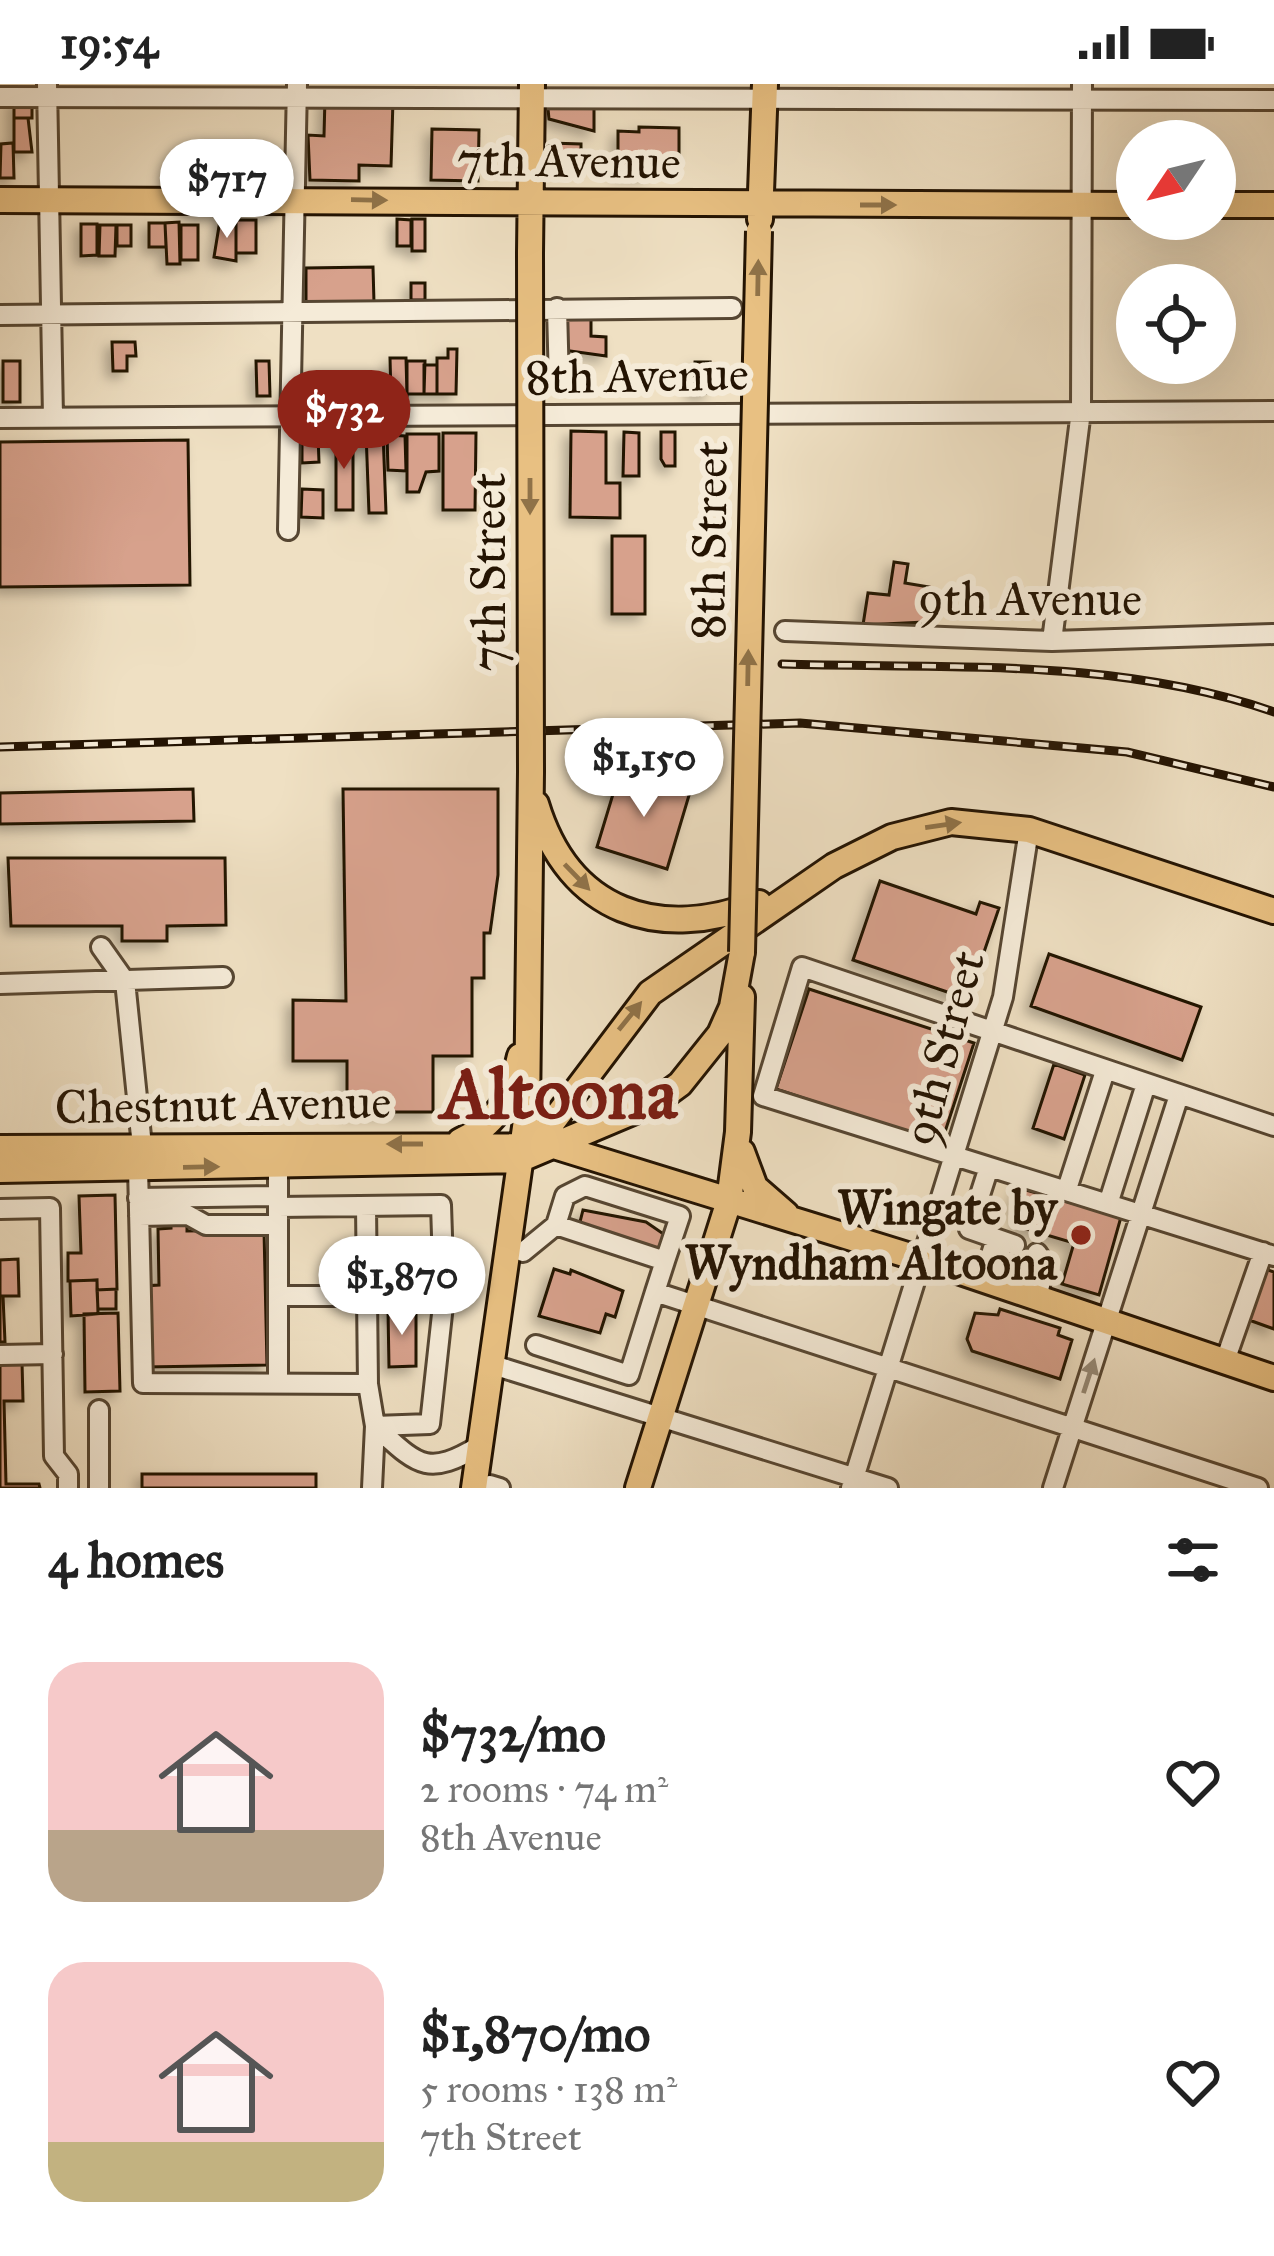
<!DOCTYPE html>
<meta charset="utf-8">
<style>
:root{--surface:#fff;--page:#f2f2f2;--text:#222;--muted:#767676;--accent:#8f2418}
body{margin:0;font-family:"IM FELL Great Primer",serif;background:var(--page);color:var(--text);height:100vh;display:flex;flex-direction:column;font-size:45px;white-space:nowrap}
*{box-sizing:border-box;margin:0}
p{font-size:39px;color:var(--muted)}
.icon{flex:none;width:66px;height:66px;fill:none;stroke:currentColor;stroke-width:2;stroke-linecap:round;stroke-linejoin:round}
.map{position:relative;height:1404px;overflow:hidden}
.sheet{display:flex;flex-direction:column;background:var(--surface);flex:1}
.sheet>*{flex:none}
.needle{width:78px;rotate:235deg}
.controls{position:absolute;left:1116px;top:36px;display:grid;gap:24px}
.controls a{display:grid;place-items:center;width:120px;height:120px;border-radius:50%;background:var(--surface);box-shadow:0 12px 48px #0002;font-size:60px}
.price{position:absolute;translate:-50% -102px;padding:0 27px;border-radius:42px;background:#fff;color:#222;font-size:39px;line-height:78px;filter:drop-shadow(0 3px 6px #0008)}
.price::after{content:'';position:absolute;left:50%;top:72px;width:36px;height:27px;margin-left:-18px;background:inherit;clip-path:polygon(0 0,100% 0,50% 100%)}
.price.active{background:var(--accent);color:#fff}
ul{padding:0;list-style:none}
li{display:flex;align-items:center;gap:36px;height:300px;padding:0 48px}
li span{display:grid;place-items:center;flex:none;width:336px;height:240px;border-radius:36px;color:#555}
li>.icon{margin-inline-start:auto}
span .icon{width:144px;height:144px;fill:#fffc;stroke-width:1}
li b{font-size:51px}
h2{display:flex;justify-content:space-between;align-items:center;height:144px;padding:0 48px;font-size:51px}
.status{display:flex;justify-content:space-between;align-items:center;height:84px;padding:0 60px;background:var(--surface);direction:ltr}
.status svg{height:33px;fill:currentColor}
.map>svg:first-child{display:block}
.building{fill:#d7a18c;stroke:#231302;stroke-width:3;filter:url(#shadow)}
.lines{fill:none;stroke-linecap:round;stroke-linejoin:round}
.minor-casing{stroke:#564632;stroke-width:24}
.major-casing{stroke:#231302;stroke-width:30}
.highway-casing{stroke:#231302;stroke-width:33}
.minor{stroke:#f5ebd8;stroke-width:18}
.major{stroke:#e8c082;stroke-width:24}
.highway{stroke:#e8c082;stroke-width:27}
.rail-casing{stroke:#231302;stroke-width:9}
.rail{stroke:#f5ebd8;stroke-width:4.5;stroke-dasharray:14;stroke-linecap:butt}
.major-bridge-casing{stroke:#231302;stroke-width:30;stroke-linecap:butt}
.major-bridge{stroke:#e8c082;stroke-width:24}
.oneway{fill:#8f7248}
.oneway2{fill:#968a78}
.poi-dot{fill:#8f2418;stroke:#f5ebd8;stroke-width:4.5}
.labels{text-anchor:middle;dominant-baseline:central;stroke-width:12;stroke-linejoin:round;paint-order:stroke}
.street-label{font-size:48px;fill:#231302;stroke:#f5ebd8}
.poi-label{font-size:48px;font-weight:bold;fill:#231302;stroke:#f5ebd8;text-anchor:end}
.town-label{font-size:72px;font-weight:bold;fill:#7a1f14;stroke:#f5ebd8}
</style>
<div class="status"><b>19:54</b><svg viewBox="0 0 49 12"><path d="M0 12V9h3v3zM5 12V6h3v6zM10 12V3h3v9zM15 12V0h3v12zM26 1h20v11H26zM47 4h2v5h-2z"/></svg></div>
<div class="map">
<svg width="1274" height="1404" viewBox="0 0 1274 1404">
<defs>
<filter id="shadow"><feDropShadow dx="-6" dy="6" stdDeviation="6" flood-color="#0004"/></filter>
</defs>
<rect width="100%" height="100%" fill="#efe0c3"/>
<filter id="stains"><feTurbulence type="fractalNoise" baseFrequency=".00167" numOctaves="4"/><feColorMatrix values="0 0 0 0 .2 0 0 0 0 .09 0 0 0 0 .02 0 0 0 .5 -.17"/></filter>
<radialGradient id="worn" r=".72"><stop offset=".6" stop-color="#630" stop-opacity="0"/><stop offset="1" stop-color="#630" stop-opacity=".3"/></radialGradient>
<path class="building" d="M325,14L393,16L391,82L359,81V97L310,96L308,51L324,52Z
M14,15H32V34H14Z
M547,15H594V47L549,35Z
M14,34H28L32,68H14Z
M639,43L679,44V71L649,78V90L618,89V47L639,48Z
M432,45L479,46L478,97L431,96Z
M13,59L14,94H0L1,60Z
M549,59L581,60V81L549,80Z
M397,135L411,136V162H397Z
M412,135H425V167H412Z
M220,136H236V177L214,173Z
M236,136H256V169H236Z
M179,138L180,180H167L165,139Z
M149,139H165L166,163H149Z
M81,140H97V171L81,172Z
M100,141H116L115,172H99Z
M117,141H131V162H117Z
M181,141H198V176H181Z
M373,183L374,219H306V184Z
M411,199H425V216H411Z
M563,231H591V252L606,253V272L563,266Z
M112,258H135L136,272H127V287H113Z
M448,265H457L456,310H437V274H448Z
M390,274H406L407,312H391Z
M3,277H20V318H3Z
M256,277H269L270,312H257Z
M407,277H425L424,310H407Z
M695,278H710L708,309H693Z
M424,281H437V310H424Z
M571,347L606,348V399H620V434L570,433Z
M366,348H383L386,429H369Z
M624,348L639,349V392H623Z
M661,348H675V382H665L661,375Z
M443,349H476L475,426H443Z
M336,350H353V426H336Z
M407,350H439V387L426,388L419,408H407Z
M387,351L405,352L406,387L388,386Z
M302,352H318L319,378L302,379Z
M188,356L190,501L0,503V358Z
M302,405L323,406V434L301,433Z
M612,452H645V530H612Z
M894,478L908,480L905,499L929,503L925,538L863,541L868,509L889,511Z
M620,687L690,708L667,785L597,763Z
M193,705L194,737L0,740V709Z
M343,705H498V791L490,849H484V894H472V972H433V1028H347V977H293V916L346,917Z
M8,774H225L226,841L167,842V857H122V842H11Z
M880,797L976,830L980,818L999,824L968,915L853,876Z
M1049,870L1201,923L1182,976L1031,922Z
M809,905L974,959L941,1060L776,1005Z
M1054,980L1085,991L1064,1055L1033,1044Z
M1019,1104L1121,1133L1099,1211L1062,1200L1074,1159L1016,1142L1021,1128L1013,1125Z
M115,1111L117,1205L97,1206V1196L68,1197V1169H81L79,1112Z
M583,1126L646,1138L665,1151L660,1167L579,1142Z
M187,1136V1147L264,1146L267,1281L144,1283L143,1202L159,1201L158,1145L171,1144V1137Z
M18,1175L19,1212H3L5,1258H0V1176Z
M554,1185L570,1190L571,1186L623,1207L615,1233L606,1230L600,1249L539,1232Z
M1265,1185L1274,1188V1245L1249,1236Z
M97,1196L98,1230L71,1232L70,1197Z
M116,1205V1225H98L97,1206Z
M1000,1225L1060,1244L1058,1251L1072,1256L1060,1295L972,1267L967,1255L975,1229L998,1231Z
M388,1226H416V1282L389,1283Z
M118,1229L120,1307L85,1308L84,1230Z
M22,1278L23,1317H4L6,1400H39L40,1404H0V1279Z
M142,1390H316V1404H142Z"/>
<g class="lines">
<g class="minor-casing">
<path id="minor" d="M47,0L53,333
M0,13L1274,16
M557,224L559,300
M0,231L732,224
M0,334L1274,327
M288,446L297,0
M785,547L1052,557L1274,550
M1052,557L1081,327L1082,0
M101,863L125,897L142,1062
M0,900L223,893
M1274,1042L802,883L763,1012L1274,1172
M278,1082V1299
M138,1083L143,1299L368,1300
M989,1083L969,1145L1015,1161
M1067,1105L1105,987
M138,1114L278,1112
M1109,1117L1146,1000
M366,1122L368,1300L375,1342L372,1404
M278,1123L441,1121L444,1212L430,1340L375,1342
M0,1125L50,1124L54,1372L68,1390V1404
M139,1132L188,1131L206,1141H278
M556,1141L665,1177L655,1208L1258,1404
M523,1168L556,1141L565,1112L585,1102L680,1132L665,1177
M1037,1169L1045,1181L1037,1214
M983,1195L996,1155
M278,1212H444
M536,1261L629,1291L655,1208
M0,1271L53,1270
M1225,1277L1263,1168
M490,1280L888,1404
M99,1326V1404
M375,1342C417,1380 426,1394 479,1362
M490,1401L500,1404
M851,1404L1003,913L1029,746
M1053,1404L1179,1011"/>
</g>
<g class="major-casing">
<path id="major" d="M0,116L1137,121
M1215,121H1274
M760,135L765,0
M530,169L532,0
M536,720C569,829 659,858 759,819
M460,1057C497,1041 512,1011 520,972
M536,1060L650,909L834,782L892,753L951,738L1029,746L1274,827
M0,1064L554,1062L946,1183L1274,1294
M742,1068L755,1103L786,1130
M0,1086L519,1076L654,1019L680,1000L720,950L732,923L742,868
M474,1404L527,1029L531,688
M638,1404L729,1117L738,1048L742,913"/>
</g>
<g class="highway-casing">
<path id="highway" d="M519,1076L536,1060"/>
</g>
<use href="#minor" class="minor"/>
<use href="#major" class="major"/>
<use href="#highway" class="highway"/>
<g class="rail-casing">
<path id="rail" d="M782,580C946,585 1117,573 1274,628
M0,663L800,639L1127,668L1274,703"/>
</g>
<use href="#rail" class="rail"/>
<g class="major-bridge-casing">
<path id="major-bridge" d="M530,169L531,688
M742,868L759,147"/>
</g>
<use href="#major-bridge" class="major-bridge"/>
</g>
<defs><path id="oneway-solid" d="M-6-.8H1V-3.2L6.5 0L1 3.2V.8H-6Z" transform="scale(3)"/></defs>
<g class="oneway">
<use href="#oneway-solid" transform="translate(369 116) rotate(1)"/>
<use href="#oneway-solid" transform="translate(878 121)"/>
<use href="#oneway-solid" transform="translate(758 194) rotate(-89)"/>
<use href="#oneway-solid" transform="translate(530 412) rotate(90)"/>
<use href="#oneway-solid" transform="translate(748 584) rotate(-89)"/>
<use href="#oneway-solid" transform="translate(943 741) rotate(-8)"/>
<use href="#oneway-solid" transform="translate(577 793) rotate(46)"/>
<use href="#oneway-solid" transform="translate(630 932) rotate(-51)"/>
<use href="#oneway-solid" transform="translate(405 1060) rotate(180)"/>
<use href="#oneway-solid" transform="translate(201 1083) rotate(-1)"/>
</g>
<use class="oneway2" href="#oneway-solid" transform="translate(1089 1292) rotate(-72)"/>
<circle class="poi-dot" cx="1081" cy="1151" r="12"/>
<g class="labels">
<g class="street-label">
<text transform="translate(569 76) rotate(1)">7th Avenue</text>
<text transform="translate(637 291) rotate(-1)">8th Avenue</text>
<text transform="translate(709 456) rotate(-89)">8th Street</text>
<text transform="translate(488 488) rotate(-90)">7th Street</text>
<text x="1030" y="514">9th Avenue</text>
<text transform="translate(943 964) rotate(-75)">9th Street</text>
<text transform="translate(223 1020) rotate(-1)">Chestnut Avenue</text>
</g>
<g class="poi-label">
<text x="1057" y="1123">Wingate by<tspan x="1057" dy="55">Wyndham Altoona</tspan></text>
</g>
<g class="town-label">
<text x="559" y="1010">Altoona</text>
</g>
</g>
<rect width="100%" height="100%" filter="url(#stains)"/>
<rect width="100%" height="100%" fill="url(#worn)"/>
</svg>
<div class="controls">
<a><svg class="needle" viewBox="-14 -14 28 28"><path d="M0-13l5 13h-10z" fill="#e53935"/><path d="M0 13l5-13h-10z" fill="#767676"/></svg></a>
<a><svg class="icon" aria-label="locate" viewBox="0 0 24 24"><circle cx="12" cy="12" r="6"/><path d="M12 2v4M12 18v4M2 12h4M18 12h4"/></svg></a>
</div>
<b class="price" style="left:227px;top:157px">$717</b>
<b class="price active" style="left:344px;top:388px">$732</b>
<b class="price" style="left:644px;top:736px">$1,150</b>
<b class="price" style="left:402px;top:1254px">$1,870</b>
</div>
<section class="sheet">
<h2>4 homes<svg class="icon" aria-label="filters" viewBox="0 0 24 24"><path d="M4 7h16M4 17h16"/><circle cx="9" cy="7" r="2"/><circle cx="15" cy="17" r="2"/></svg></h2>
<ul>
<li><span style="background:linear-gradient(#f6c9c9 70%,#b9a48a 0)"><svg class="icon" aria-label="home" viewBox="0 0 24 24"><path d="M3 11l9-7 9 7M6 9v11h12V9"/></svg></span><div><b>$732/mo</b><p>2 rooms · 74 m²</p><p>8th Avenue</p></div><svg class="icon" aria-label="heart" viewBox="0 0 24 24"><path d="M12 20l-8-8c-3-5 5-10 8-4 3-6 11-1 8 4z"/></svg></li>
<li><span style="background:linear-gradient(#f6c9c9 75%,#c2b280 0)"><svg class="icon" aria-label="home" viewBox="0 0 24 24"><path d="M3 11l9-7 9 7M6 9v11h12V9"/></svg></span><div><b>$1,870/mo</b><p>5 rooms · 138 m²</p><p>7th Street</p></div><svg class="icon" aria-label="heart" viewBox="0 0 24 24"><path d="M12 20l-8-8c-3-5 5-10 8-4 3-6 11-1 8 4z"/></svg></li>
</ul>
</section>
